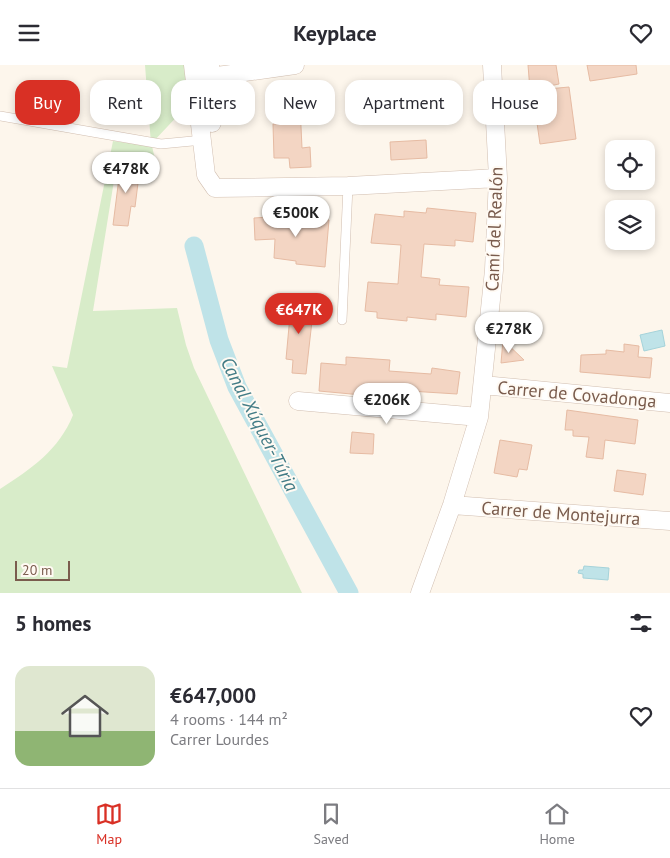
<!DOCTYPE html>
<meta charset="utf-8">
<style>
:root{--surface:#fff;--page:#f2f2f3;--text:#2b2b33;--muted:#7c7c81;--line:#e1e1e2;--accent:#d93025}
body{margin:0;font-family:"PT Sans",sans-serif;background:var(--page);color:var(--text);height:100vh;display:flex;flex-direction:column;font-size:19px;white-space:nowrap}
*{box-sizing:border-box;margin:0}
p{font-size:16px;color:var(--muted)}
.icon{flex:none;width:28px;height:28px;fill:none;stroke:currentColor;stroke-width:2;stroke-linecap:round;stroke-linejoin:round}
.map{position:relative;height:528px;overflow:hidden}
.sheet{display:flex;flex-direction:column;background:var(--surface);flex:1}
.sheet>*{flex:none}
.hud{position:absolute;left:15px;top:15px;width:640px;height:45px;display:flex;gap:10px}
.buttons{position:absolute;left:605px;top:75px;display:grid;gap:10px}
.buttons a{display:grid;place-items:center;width:50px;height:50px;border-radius:10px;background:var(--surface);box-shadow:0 2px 8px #0003;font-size:25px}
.scale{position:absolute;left:15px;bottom:12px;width:55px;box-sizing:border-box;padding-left:5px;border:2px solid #7a5c4d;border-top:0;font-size:14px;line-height:18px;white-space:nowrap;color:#7a5c4d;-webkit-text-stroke:4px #fffaf3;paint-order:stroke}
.price{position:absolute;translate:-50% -42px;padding:0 11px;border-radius:18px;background:#fff;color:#222;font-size:16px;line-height:32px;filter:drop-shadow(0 1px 2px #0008)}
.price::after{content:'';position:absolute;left:50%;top:30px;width:15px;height:11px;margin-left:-8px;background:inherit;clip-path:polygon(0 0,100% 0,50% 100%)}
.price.selected{background:var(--accent);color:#fff}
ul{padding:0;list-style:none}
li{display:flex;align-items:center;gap:15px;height:125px;padding:0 15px}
li span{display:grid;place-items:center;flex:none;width:140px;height:100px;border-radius:15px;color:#555}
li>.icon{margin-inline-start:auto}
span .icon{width:60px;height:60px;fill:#fffc;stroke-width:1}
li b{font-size:21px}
h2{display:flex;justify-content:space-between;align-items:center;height:60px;padding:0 15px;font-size:21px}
.tag{padding:0 18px;border-radius:15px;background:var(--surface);box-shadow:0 2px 8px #0003;font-size:18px;line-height:45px}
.tag.selected{background:var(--accent);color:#fff}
header{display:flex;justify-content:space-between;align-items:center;height:65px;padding:0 15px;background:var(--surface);font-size:22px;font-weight:600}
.tabs{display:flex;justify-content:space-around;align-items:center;height:70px;border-top:1px solid var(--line);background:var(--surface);font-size:14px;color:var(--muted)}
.tabs a{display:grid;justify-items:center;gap:2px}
.tabs .selected{color:var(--accent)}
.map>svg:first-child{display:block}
.green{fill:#d8ecc9}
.water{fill:#bfe3e8;stroke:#a5d3da}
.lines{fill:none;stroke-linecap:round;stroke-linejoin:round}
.canal{stroke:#bfe3e8;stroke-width:19}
.building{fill:#f3d5c3;stroke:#e6bba3}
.service-casing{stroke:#d1beb0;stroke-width:10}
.minor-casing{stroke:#d1beb0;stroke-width:19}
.service{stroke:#fff;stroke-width:9}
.minor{stroke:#fff;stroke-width:18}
.labels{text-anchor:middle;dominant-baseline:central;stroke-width:4;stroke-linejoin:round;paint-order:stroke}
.street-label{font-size:18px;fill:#7a5c4d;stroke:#fffaf3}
.water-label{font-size:19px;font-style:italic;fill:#437c86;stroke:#fffaf3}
</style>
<header><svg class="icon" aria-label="menu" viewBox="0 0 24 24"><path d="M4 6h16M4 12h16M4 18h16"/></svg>Keyplace<svg class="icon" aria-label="heart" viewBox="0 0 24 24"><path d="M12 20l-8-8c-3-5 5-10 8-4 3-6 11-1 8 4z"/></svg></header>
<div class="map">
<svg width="670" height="528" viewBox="0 0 670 528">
<rect width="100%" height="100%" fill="#fdf6ec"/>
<path class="green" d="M145,0H188L185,43L151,79Z
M113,76L152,81L156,99L117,97L93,246L177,243L186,280L194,303L302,528H0V424C31,404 59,385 73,350L52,301L67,303Z"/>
<path class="water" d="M662,265L665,281L644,286L640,270Z
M584,501L609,503L608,515L583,513V509L578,508L579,505H583Z"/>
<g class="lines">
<path class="canal" d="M194,181L219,275L237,322L349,528"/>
</g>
<path class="building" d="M528,0H556L559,19L530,25Z
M587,0H636L637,9L590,16Z
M569,22L576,74L540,79L537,58L552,56L548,24Z
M300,41L302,83L310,82L311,102L290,103L289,93H274L273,59H282L281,42Z
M426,75L427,93L391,95L390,77Z
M121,97L135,98L134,110H139L135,142L131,141L128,161L113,160Z
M427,143L476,148L473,177L455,175V181L424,179L421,212L440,214L439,220L469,222L466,252L436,249V255L407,252V256L377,253V247L365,246L368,217L398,219L401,180L371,178L375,149L404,152V146L426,148Z
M313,149V154L329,155L325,202L296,199V196L274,193L275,174L255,175L254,153Z
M292,229L307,230L305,255L312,256L306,309L292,308L293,295L286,294Z
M503,275L524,295L501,298Z
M624,279L639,281L638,292L652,293L650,313L580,307L581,290L606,289V285L624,287Z
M346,292L390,295L389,306L431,309L432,303L460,307L457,329L362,323V330L319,326L321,298L346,300Z
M567,345L638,355L635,379L605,375L603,394L586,392L589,372L573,371V365H565Z
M352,367L374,369L373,389L350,388Z
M500,375L532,380L527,405L519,404L517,412L494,408Z
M617,405L646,409L643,430L614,426Z"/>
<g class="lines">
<g class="service-casing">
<path id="service" d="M0,51L161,79L203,75
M342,255L348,121"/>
</g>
<g class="minor-casing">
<path id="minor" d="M193,0L206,110L215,123
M210,0L212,58
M210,12L295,0
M215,123L348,121L498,113
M483,320L670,338
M298,336L479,352
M452,440L670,456
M420,528L452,440L479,352L494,205L498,113L492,0"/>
</g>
<use href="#service" class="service"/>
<use href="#minor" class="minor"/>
</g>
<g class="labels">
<g class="street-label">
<text transform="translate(494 164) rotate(-88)">Camí del Realón</text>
<text transform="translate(577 329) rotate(5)">Carrer de Covadonga</text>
<text transform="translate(561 448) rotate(4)">Carrer de Montejurra</text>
</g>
<g class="water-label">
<text transform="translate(260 359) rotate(63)">Canal Xúquer-Túria</text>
</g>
</g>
</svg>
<div class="buttons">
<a><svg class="icon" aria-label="locate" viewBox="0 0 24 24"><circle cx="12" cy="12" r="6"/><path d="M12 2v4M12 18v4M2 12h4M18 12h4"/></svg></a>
<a><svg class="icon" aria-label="layers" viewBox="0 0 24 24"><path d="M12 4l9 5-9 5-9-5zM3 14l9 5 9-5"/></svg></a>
</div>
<div class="scale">20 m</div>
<b class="price" style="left:126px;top:129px">€478K</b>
<b class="price" style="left:296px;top:173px">€500K</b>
<b class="price selected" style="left:299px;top:270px">€647K</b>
<b class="price" style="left:509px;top:289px">€278K</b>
<b class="price" style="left:387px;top:360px">€206K</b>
<div class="hud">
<a class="tag selected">Buy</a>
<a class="tag">Rent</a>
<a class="tag">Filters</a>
<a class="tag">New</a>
<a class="tag">Apartment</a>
<a class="tag">House</a>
</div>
</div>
<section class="sheet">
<h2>5 homes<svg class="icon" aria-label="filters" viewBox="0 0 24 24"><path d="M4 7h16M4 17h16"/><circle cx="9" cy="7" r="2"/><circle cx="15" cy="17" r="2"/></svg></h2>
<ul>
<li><span style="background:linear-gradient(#dfe7d0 65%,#8fb573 0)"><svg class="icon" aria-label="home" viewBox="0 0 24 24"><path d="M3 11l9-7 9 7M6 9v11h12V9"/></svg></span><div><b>€647,000</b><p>4 rooms · 144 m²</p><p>Carrer Lourdes</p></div><svg class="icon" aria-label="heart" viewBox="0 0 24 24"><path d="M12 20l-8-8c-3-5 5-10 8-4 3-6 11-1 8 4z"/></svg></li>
</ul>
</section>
<nav class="tabs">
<a class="selected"><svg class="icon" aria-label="map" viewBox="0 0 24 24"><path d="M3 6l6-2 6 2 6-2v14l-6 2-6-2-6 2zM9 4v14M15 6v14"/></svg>Map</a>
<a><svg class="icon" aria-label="saved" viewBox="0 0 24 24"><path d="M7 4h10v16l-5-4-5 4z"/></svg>Saved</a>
<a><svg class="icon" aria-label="home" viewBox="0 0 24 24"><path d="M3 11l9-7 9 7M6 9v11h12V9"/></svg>Home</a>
</nav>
